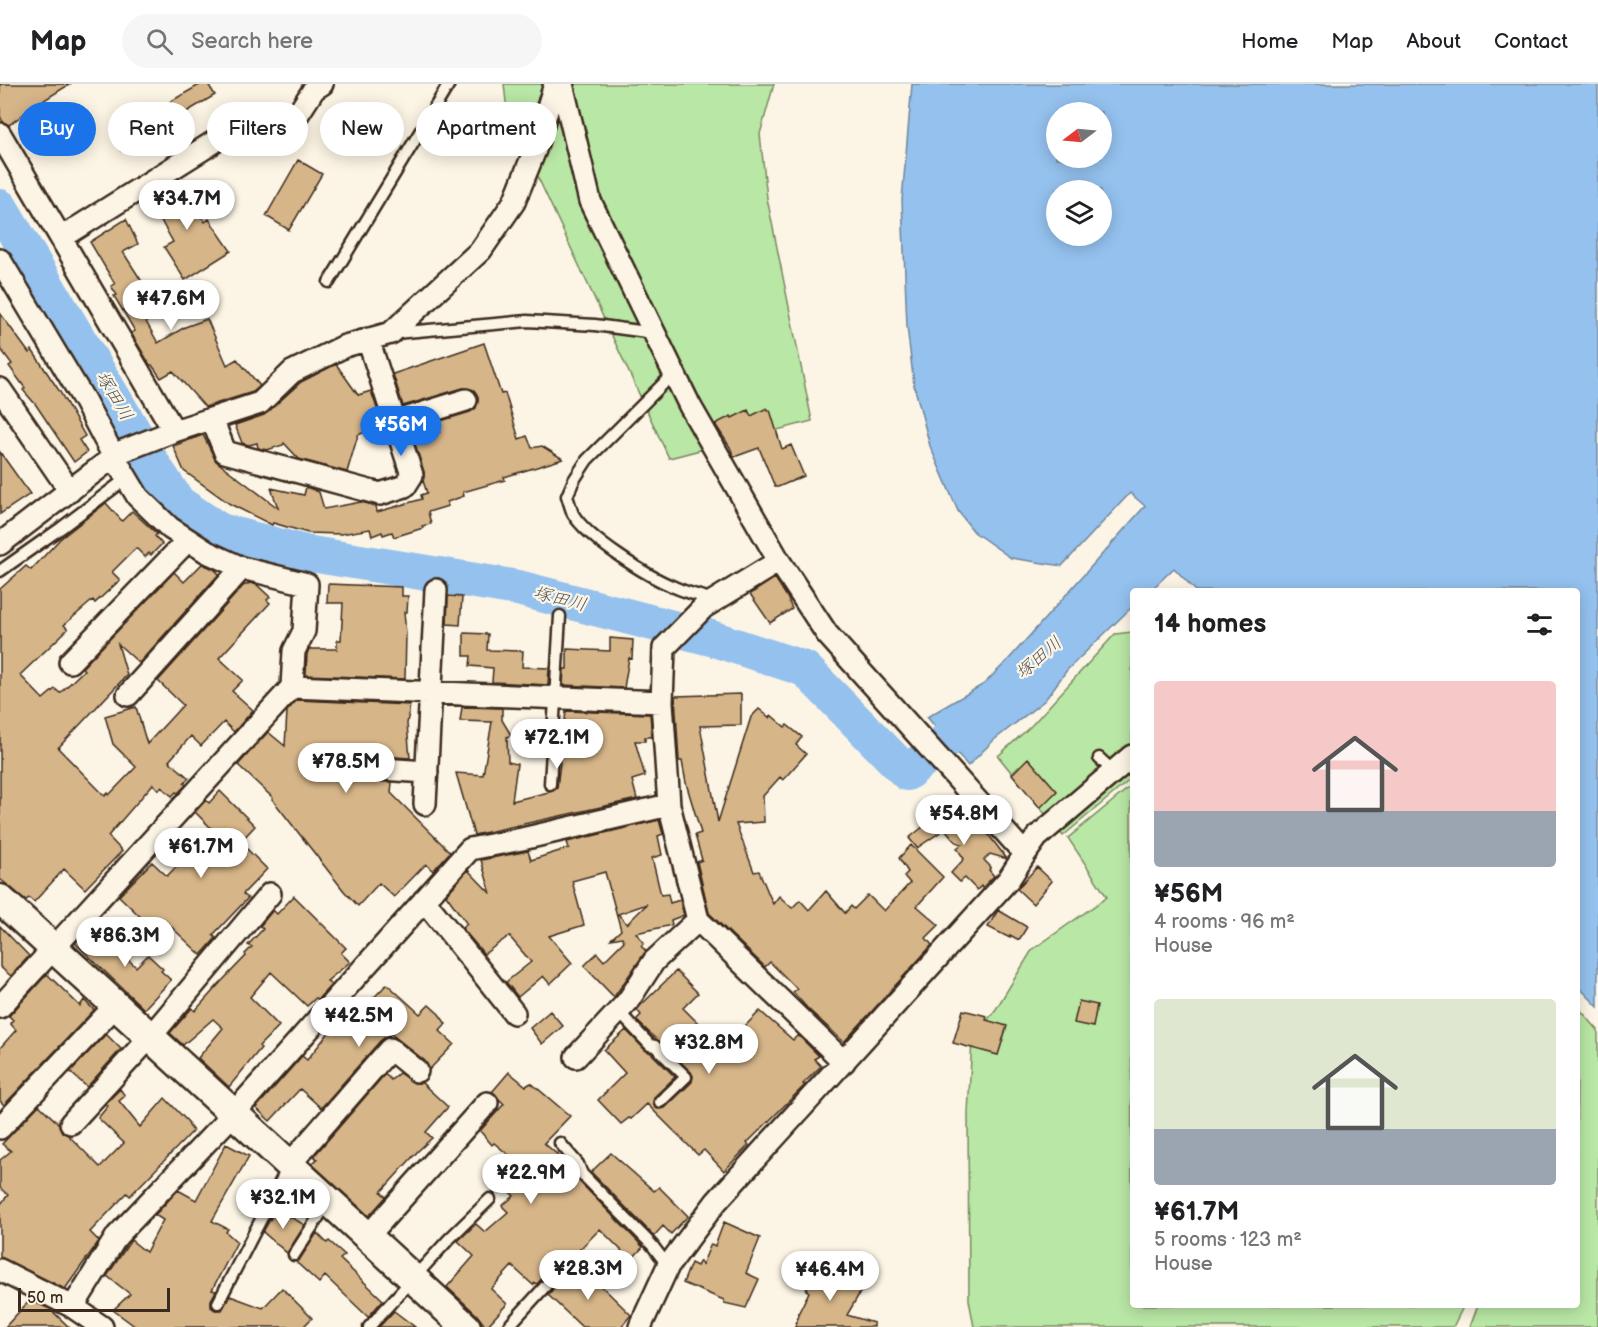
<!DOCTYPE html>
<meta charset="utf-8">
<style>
:root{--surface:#fff;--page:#f6f6f6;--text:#202124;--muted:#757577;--line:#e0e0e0;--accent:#1a73e8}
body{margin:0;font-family:"Balsamiq Sans","Klee One",sans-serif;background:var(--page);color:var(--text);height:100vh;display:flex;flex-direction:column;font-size:22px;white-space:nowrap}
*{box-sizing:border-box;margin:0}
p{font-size:20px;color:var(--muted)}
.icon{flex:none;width:33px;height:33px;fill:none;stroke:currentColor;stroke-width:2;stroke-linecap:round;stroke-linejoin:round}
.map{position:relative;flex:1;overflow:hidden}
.panel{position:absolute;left:1130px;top:504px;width:450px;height:720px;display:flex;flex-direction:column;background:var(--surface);border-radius:6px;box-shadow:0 3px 15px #0003}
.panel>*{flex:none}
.guide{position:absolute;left:18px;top:18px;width:570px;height:54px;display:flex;gap:12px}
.needle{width:39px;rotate:254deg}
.buttons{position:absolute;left:1046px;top:18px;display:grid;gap:12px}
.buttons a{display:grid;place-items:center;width:66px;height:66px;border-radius:50%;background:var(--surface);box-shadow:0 3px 15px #0003;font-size:30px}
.scale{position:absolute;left:18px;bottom:15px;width:152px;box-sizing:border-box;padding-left:6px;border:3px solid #3b2a1e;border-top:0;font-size:16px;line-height:21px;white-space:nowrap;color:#3b2a1e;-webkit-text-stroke:4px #fcf5e5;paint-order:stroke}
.price{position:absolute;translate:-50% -51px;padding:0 14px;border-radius:21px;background:#fff;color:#222;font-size:20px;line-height:39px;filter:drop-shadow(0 2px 3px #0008)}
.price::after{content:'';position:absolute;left:50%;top:36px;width:18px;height:14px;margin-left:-9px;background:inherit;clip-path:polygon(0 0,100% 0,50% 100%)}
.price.current{background:var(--accent);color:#fff}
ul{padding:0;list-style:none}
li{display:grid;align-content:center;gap:12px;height:318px;padding:0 24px}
li span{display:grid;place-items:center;height:186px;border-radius:6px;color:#555}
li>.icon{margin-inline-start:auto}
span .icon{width:108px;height:108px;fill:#fffc;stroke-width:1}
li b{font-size:26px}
h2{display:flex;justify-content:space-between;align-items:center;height:72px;padding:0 24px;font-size:26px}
.chip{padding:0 21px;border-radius:27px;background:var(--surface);box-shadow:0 3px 15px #0003;font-size:21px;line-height:54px}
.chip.current{background:var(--accent);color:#fff}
header{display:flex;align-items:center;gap:36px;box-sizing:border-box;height:84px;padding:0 30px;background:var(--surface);border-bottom:2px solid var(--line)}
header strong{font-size:28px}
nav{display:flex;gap:33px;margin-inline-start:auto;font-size:21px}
.search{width:420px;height:54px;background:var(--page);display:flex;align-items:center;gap:15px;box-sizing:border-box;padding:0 21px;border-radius:33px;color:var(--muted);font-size:22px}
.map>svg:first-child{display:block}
.green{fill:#b9e7a5;stroke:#7a8862;stroke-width:1.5}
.water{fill:#94c1ee;stroke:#70859b;stroke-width:1.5;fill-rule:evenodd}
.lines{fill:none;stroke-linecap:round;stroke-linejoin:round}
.river{stroke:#94c1ee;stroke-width:36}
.building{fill:#d6b588;stroke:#3b2a1e;stroke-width:1.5;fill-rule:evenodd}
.lane-casing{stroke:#3b2a1e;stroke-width:15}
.street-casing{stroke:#3b2a1e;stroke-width:26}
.secondary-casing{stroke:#3b2a1e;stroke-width:33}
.lane{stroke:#fcf5e5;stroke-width:10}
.street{stroke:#fcf5e5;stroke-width:21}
.secondary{stroke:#fcf5e5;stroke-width:28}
.labels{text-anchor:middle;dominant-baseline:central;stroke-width:4.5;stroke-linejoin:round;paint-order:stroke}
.water-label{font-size:18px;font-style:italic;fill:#56575c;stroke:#fcf5e5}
</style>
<header>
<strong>Map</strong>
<div class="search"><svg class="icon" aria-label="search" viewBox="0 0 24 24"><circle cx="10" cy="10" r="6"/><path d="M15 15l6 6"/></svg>Search here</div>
<nav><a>Home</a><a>Map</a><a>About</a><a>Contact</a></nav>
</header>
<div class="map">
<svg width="1598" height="1243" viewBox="0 0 1598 1243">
<rect width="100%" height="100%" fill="#fcf5e5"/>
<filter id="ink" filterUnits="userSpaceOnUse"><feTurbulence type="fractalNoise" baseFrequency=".0167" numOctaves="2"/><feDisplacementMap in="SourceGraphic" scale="12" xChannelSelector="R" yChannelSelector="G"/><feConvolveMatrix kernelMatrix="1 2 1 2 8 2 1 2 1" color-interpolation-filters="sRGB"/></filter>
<g filter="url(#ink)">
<path class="green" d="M504,0H774L760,50L767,114L812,337L669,374L507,27Z
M1132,548V694L1063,752L998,672L1031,642L1115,550Z
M1131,702L1132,1221H1464L1453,1243H974L969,1216L968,1029L972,956L996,925L1032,866L1107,813L1068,754Z
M1577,922L1598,946V1243H1470L1478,1221H1576Z"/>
<path class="water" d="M912,0H1598V923L1577,901L1576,507H1196L1174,484L1150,507H1132V523L1067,586L1045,616L994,656L968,682L927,633L984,600L1008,576L1145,422L1130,409L1062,482L1011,474L974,448L958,427L930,362L914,301L907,242L902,116ZM1056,28H1101V74H1056ZM1056,106H1101V152H1056Z"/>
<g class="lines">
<path class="river" d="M0,123L153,381L178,419L220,447L305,469L518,504L711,554L805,585L907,689L984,625"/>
</g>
<path class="building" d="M0,0H70L33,23L9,41L3,38L0,32Z
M201,0H208L215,11L121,67L112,51Z
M298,76L322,90L289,146L266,132Z
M179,95L205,138L209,135L231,167L185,196L164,163L173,158L148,114Z
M126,135L138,160L123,168L155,218L140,227L158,259L185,243L207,235L227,281L237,275L260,302L253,308L205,323L173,287L161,294L152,281H150L131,249L135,247L114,212L117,211L111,202L115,200L90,158Z
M0,229L29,269L32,266L60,308L85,352L79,356L87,368L74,378L36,321L23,306L25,304L9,282L12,280L0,264Z
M484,259L501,310L505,309L519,355L527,352L532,364L542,362L563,375L504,393L505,396L463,408L464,412L447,418L448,422L428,428L431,440L422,442L423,444L394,453L392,448L383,451L382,448L372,452L370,445L341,450L308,449L273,439L272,441L230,420L184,387L173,362L203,351L216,377L278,424L271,404L304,411L306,403L319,408L324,425L361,418L376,422L377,428L422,415L421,411L427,409L423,397L424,388L413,354L440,348L437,338L470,328L476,324L478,313L474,306L463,304L403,322L393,290Z
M336,280L358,311L371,307L379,330L373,332L376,343L358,351L347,388L299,375L284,359L283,361L267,366L258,364L257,359L249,361L242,359L235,341L264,331L301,298Z
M767,324L768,326H770L782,365L791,361L804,392L778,403H775L759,364L734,373L730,363L715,340L731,332L732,334L748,326L751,332Z
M0,368L30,410L0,430Z
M106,419L122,437L132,427L157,450L155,452L162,460L151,471L149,469L145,473L136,464L112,488L120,496L95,519L93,516L64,541L68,545L20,591L43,615L55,605L60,609L84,586L82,584L174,488L184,498L202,480L214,485L219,490L139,579L118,560L127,591L58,664L105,712L108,709L109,711L136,683L113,660L105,632L136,623L147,660L183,621L158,597L243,502L250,499L257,501L270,513L267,516L270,519L219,574L243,596L232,607L253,626L234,648L224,638L201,662L191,652L169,677L189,694L184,699L186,701L178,709L176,708L172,712L161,703L159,706L153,700L108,752L122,767L85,805L64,785L34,818L29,814L26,816L0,795V505L26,482L31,486L60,455Z
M775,494L787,513L792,525L770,539L750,510Z
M328,500L402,503V512H408L407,528H404L406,550L405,595L306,591L307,570L309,565H337V556H341L343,519H327Z
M448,512L462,513L460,541L447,540Z
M464,549L488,550L487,566L523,567L522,583L549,584L548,601L492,598L493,584L470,582L471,572H464Z
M610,554L633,556L632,575L629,574L624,604L563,601L564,585H567V565L610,567Z
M741,610V641L700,642L718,738L751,633L759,625L770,634L771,631L785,643L787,641L802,653L796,661L806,670L783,696L780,693L763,712L764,738L736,740L754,788L759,787L773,820L779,812L792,824L800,816L809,826L826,807L845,829L851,822L854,825L868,811L884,827L910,799L904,792L908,788L899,774L911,761L943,793L917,822L939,841L926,854L932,861L844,958L808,925L793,908L797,905L770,878L765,883L762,880L709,829L697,778L702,776L695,751L701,749L686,699L682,677H679L675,612Z
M297,616L410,621L407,640L410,674L336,669L329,671L322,681L324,688L334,695L392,698L391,709L450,768L433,787L426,780L394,813L379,799L358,822L344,807L272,715L273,714L238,681L268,648L285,662L287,627Z
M462,623L502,624V636L511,651L507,653L508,678L517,680L512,717L553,707L557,704L566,627L650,630L652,653H645V657H635L645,692L632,696L637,715L474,751L456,689L483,691L492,638L460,637Z
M1028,674L1057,707L1040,724L1012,690Z
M220,707L255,742L240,758L267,785L243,810L248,814L213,851L216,854L201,871L164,836L154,846L119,812L152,778L167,792L213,746L195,728L206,716L209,719Z
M949,722L964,741L975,733L1007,775L990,770L984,776L991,783L989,786L994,792L982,804L981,802L977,806L965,794L960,798L951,789L964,775L957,764L962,760L956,758L945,745L917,764L909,754Z
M659,736L663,750L658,752L662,771L652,774L661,811L668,810L670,819L680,816L684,831L671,836L672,841L636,849L644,859L641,862L646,867L614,913L584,882L597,869L604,877L624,857L622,853L611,855L621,846L605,788L572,797L584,841L549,852L572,879L550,900L543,892L518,913L506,898L531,878L509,852L484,870L462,844L467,840L446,811L468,786L491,810L481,776L528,767L531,776L569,764L567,758ZM647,820L627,840L618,830Z
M1037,783L1052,797L1033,820L1017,805Z
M294,812L346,864L341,869L350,878L327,897L331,901L318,915L316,914L307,922L271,888L250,913L279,942L259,962L261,964L229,1003L198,974L223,944L213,935L183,961L170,949L192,924L195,927L220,899L246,872L245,870L252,863L248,861L263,845L260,842L273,826L277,830Z
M998,826L1027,843L1019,856L1010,851V854L988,843Z
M92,841L136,883L148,871L163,885L161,887L171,896L144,925L75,859Z
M0,842L29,872L11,892L0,883Z
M676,887L698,909L683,924L723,964L760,927L793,956L798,951L819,972L814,975L821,982L803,1000L805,1001L747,1059L749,1061L724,1087L704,1066L698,1071L647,1020L631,1035L629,1034L621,1040L598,1016L625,989L604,966L626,946L645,966L651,969L675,993L654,1013L653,1019L655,1024L658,1025L665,1024L692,998L693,992L691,988L636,936L641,931L637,926L641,921Z
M47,890L80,922L84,916L94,926L4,1021L0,1017V964L16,946L10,939L13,936L9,932Z
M387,900L420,930L429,921L439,930L446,940L440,947L454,960L429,986L425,977L391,950L380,957L321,1024L300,1005L270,1037L256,1024L302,972L307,976L339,936L336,933L347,922L356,931L358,928L359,929Z
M1079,917L1097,921L1093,943L1074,939Z
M963,926L987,932L986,936L1007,942L998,971L953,959Z
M550,927L563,942L542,960L530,944Z
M106,950L121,965L87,1003L70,988Z
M509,988L526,1002L531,999L570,1032L544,1059L568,1080L577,1095L643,1163L631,1176L600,1145L576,1169L572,1167L565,1169L537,1200L535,1199L533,1201L512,1182L491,1205L507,1220L486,1243L477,1231L447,1203L474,1172L458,1157L476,1140L485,1148L508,1128L502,1122L514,1112L506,1104L526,1085L494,1059L492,1061L480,1047L504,1020L492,1008Z
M399,989L414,999H422L448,1023L426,1048L432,1054L418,1067L381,1108L386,1113L369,1132L312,1080L317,1075L314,1072L385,990L391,996Z
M120,1005L125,1012L119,1017L140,1043L165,1014L189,1039L188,1040L193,1047L130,1112L127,1109L90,1148L99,1157L65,1205L0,1173V1121L8,1111L0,1104V1076L11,1067L2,1060L39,1021L59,1040L62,1048L68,1051L100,1083L124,1059L98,1034L108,1022L105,1020Z
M226,1060L249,1072L212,1137L228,1145L226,1148L237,1158L212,1206L216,1207L211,1216V1223L215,1226H222L230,1212L263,1224L282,1204L312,1234L303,1243H136L113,1226L130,1210L107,1192L131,1156L146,1168L163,1136L155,1131L178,1106L196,1116Z
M611,1069L654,1107L659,1103L688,1132L671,1150L663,1142L654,1152L591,1088Z
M276,1125L305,1141L287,1169L263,1148Z
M724,1138L760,1154L746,1189L759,1195L746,1224L724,1219V1216L683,1199L691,1179L697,1182L700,1177L702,1181L711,1160L715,1162Z
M317,1149L327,1159L329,1157L345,1171L340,1175L383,1216L368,1233L325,1192L319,1199L296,1178L300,1175Z
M577,1178L631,1231L621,1243H582L548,1211Z
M822,1180L859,1201L857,1204L861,1207L847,1231L874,1239V1243H795L799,1228L809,1208L806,1206Z
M30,1216L50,1225L69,1243H5Z
M394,1227L415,1243H379Z"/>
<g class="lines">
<g class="lane-casing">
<path id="lane" d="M329,198L449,0
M395,249L527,237L595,241L654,249
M674,289L587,376L574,396L567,412C569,418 571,425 573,430C588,455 647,492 674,503C687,509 701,512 714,516
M0,487L61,444L127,394
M1099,674L1113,687
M550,700L560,532
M619,928L650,961L655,962L686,993L660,1018
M560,1059L578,1080L582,1090L652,1161L668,1182
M294,1171L328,1118
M218,1219L289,1081
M369,1243L449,1155L490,1115
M508,1243L571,1174"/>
</g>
<g class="street-casing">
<path id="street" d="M562,0L590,117L690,322L779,477L827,550L1025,770L1009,795L716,1118L668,1182L640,1243
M0,50L174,347
M282,55L314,5L322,0
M61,154L214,58
M0,176L84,316L114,373L138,413L170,444L207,468L242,484L307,500L304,547L294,567L292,603
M0,305L70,407
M212,335L225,368L380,410L405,402L412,391L368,255
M395,338L466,316
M0,460L120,368L174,347L260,319L292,288L345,262L391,249L481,166L514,118L535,66L555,0
M779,477L704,523L664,564L662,618L669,721L698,836L844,978
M70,578L188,456
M128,611L242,484
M335,682L427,688
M425,720L436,506
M1025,770L1037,753L1132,672
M424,816L514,929
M0,923L292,603L662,618
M576,973L628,917L654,877L698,836
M71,1039L151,952L270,810
M0,1044L116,921
M290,1080L390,965L417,987
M368,1152L487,1019
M0,1186L73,1223L102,1243
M73,1223L117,1152L234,1029L470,765L522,755L669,721"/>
</g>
<g class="secondary-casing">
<path id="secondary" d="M0,815L466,1243"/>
</g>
<use href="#lane" class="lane"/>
<use href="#street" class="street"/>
<use href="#secondary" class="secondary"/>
</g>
</g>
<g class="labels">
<g class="water-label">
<text transform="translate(114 312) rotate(59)">塚田川</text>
<text transform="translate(560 515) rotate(14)">塚田川</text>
<text transform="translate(1039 574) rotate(-41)">塚田川</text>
</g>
</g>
</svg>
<div class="buttons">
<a><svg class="needle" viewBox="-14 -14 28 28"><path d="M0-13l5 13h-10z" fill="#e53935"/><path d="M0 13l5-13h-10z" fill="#757577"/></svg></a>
<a><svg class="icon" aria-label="layers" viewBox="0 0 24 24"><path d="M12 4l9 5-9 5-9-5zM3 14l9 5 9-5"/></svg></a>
</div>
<div class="scale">50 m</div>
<b class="price" style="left:187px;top:147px">¥34.7M</b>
<b class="price" style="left:171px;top:247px">¥47.6M</b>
<b class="price current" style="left:401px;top:373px">¥56M</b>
<b class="price" style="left:557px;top:686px">¥72.1M</b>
<b class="price" style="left:346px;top:710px">¥78.5M</b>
<b class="price" style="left:964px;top:762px">¥54.8M</b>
<b class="price" style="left:201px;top:795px">¥61.7M</b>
<b class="price" style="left:125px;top:884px">¥86.3M</b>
<b class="price" style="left:359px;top:964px">¥42.5M</b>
<b class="price" style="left:709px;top:991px">¥32.8M</b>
<b class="price" style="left:531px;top:1121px">¥22.9M</b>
<b class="price" style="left:283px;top:1146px">¥32.1M</b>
<b class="price" style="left:588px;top:1217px">¥28.3M</b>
<b class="price" style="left:830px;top:1218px">¥46.4M</b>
<div class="guide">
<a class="chip current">Buy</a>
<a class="chip">Rent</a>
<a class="chip">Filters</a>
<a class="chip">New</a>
<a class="chip">Apartment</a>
</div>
<section class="panel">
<h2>14 homes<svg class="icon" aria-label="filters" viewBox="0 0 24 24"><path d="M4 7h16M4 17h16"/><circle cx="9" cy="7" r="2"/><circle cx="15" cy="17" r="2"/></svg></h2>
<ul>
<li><span style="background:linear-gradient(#f6c9c9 70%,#9aa5b1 0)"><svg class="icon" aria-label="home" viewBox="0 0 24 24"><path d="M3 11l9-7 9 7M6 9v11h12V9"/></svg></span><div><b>¥56M</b><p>4 rooms · 96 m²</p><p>House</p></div></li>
<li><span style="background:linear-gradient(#dfe7d0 70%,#9aa5b1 0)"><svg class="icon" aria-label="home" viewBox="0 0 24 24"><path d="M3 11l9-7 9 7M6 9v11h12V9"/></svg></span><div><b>¥61.7M</b><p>5 rooms · 123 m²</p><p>House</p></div></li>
</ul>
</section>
</div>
